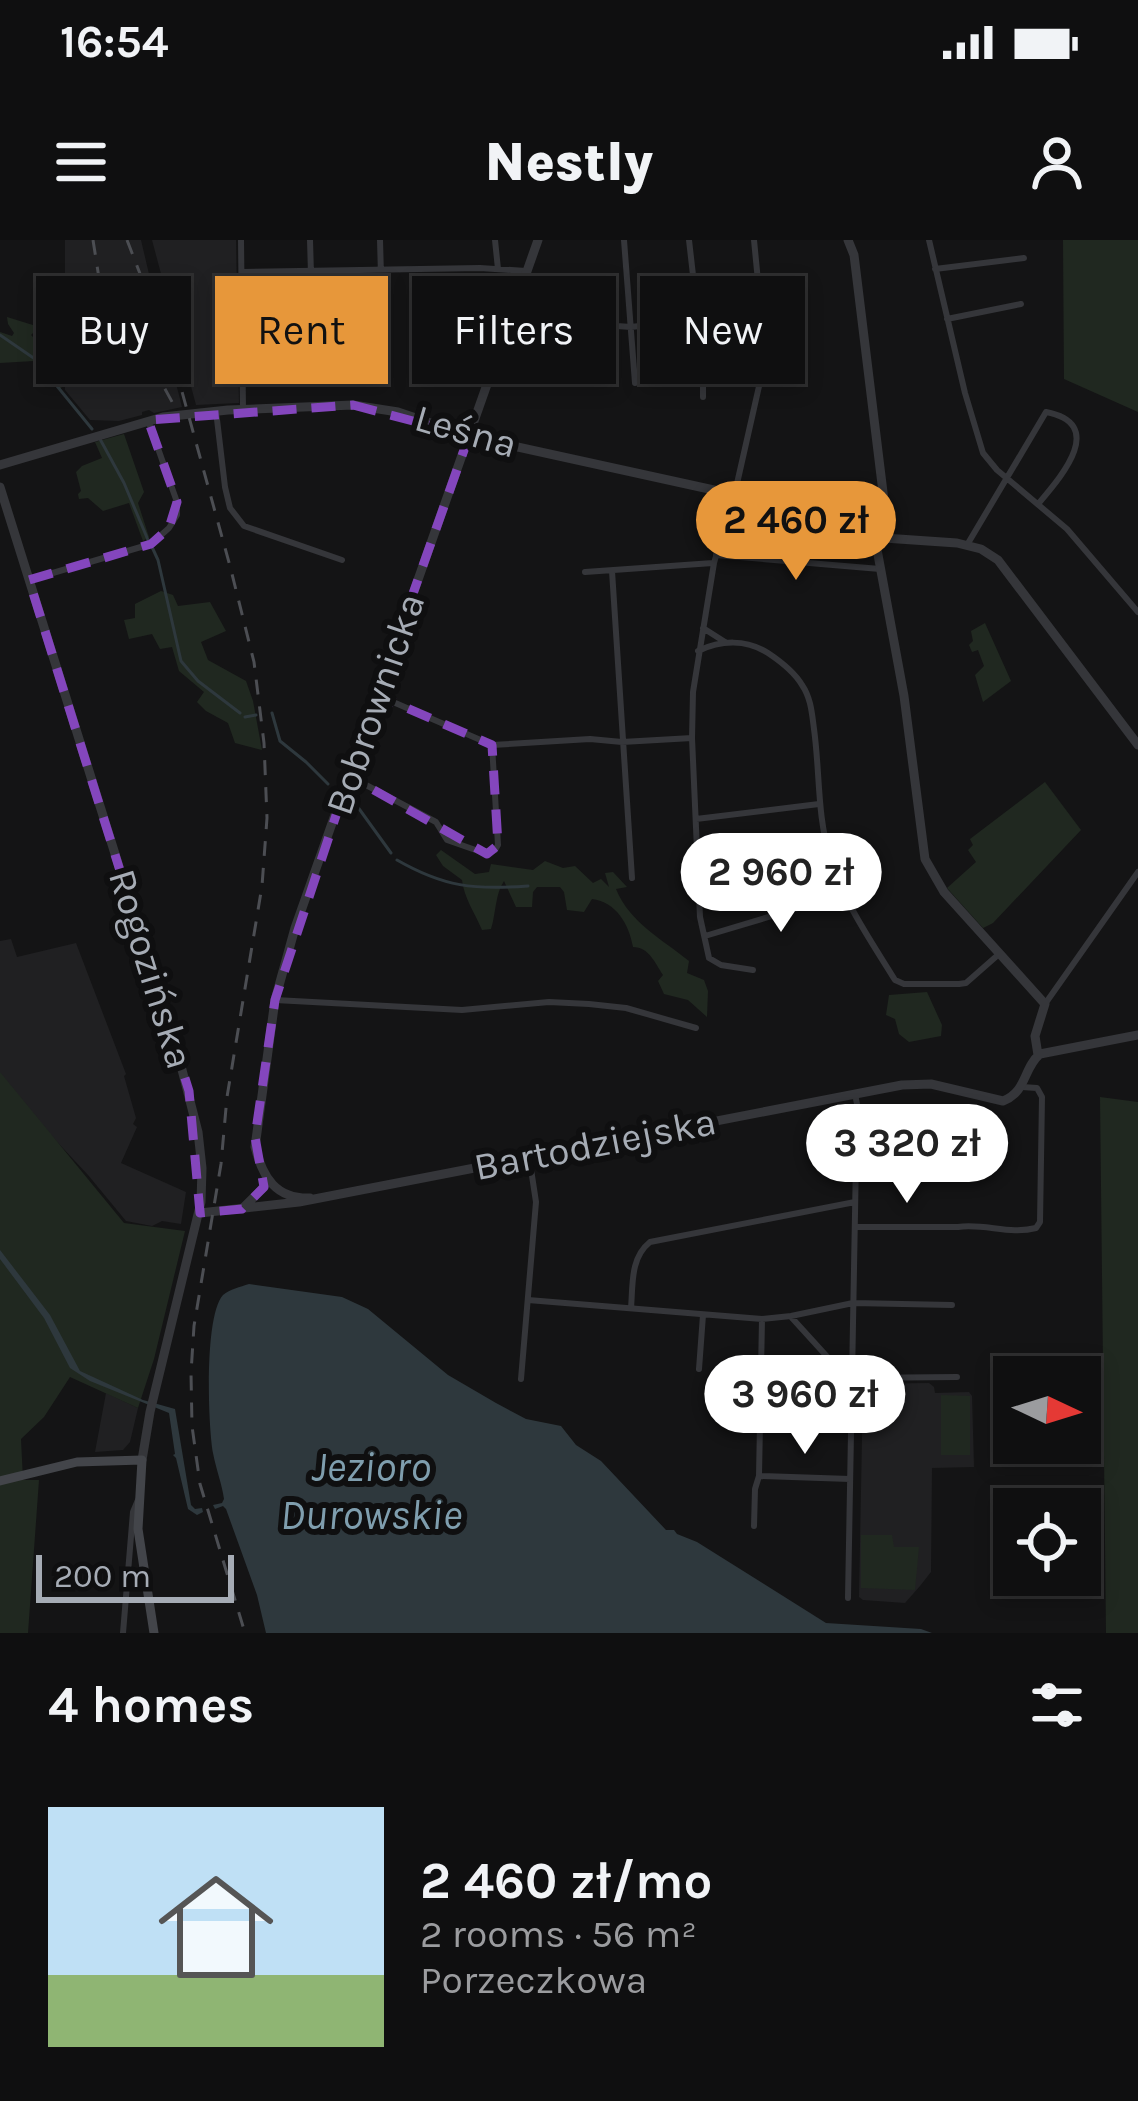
<!DOCTYPE html>
<meta charset="utf-8">
<style>
:root{--surface:#0f0f10;--page:#181819;--text:#f1f3f6;--muted:#9b9c9f;--line:#2f2f30;--accent:#e7973a}
body{margin:0;font-family:Karla,sans-serif;background:var(--page);color:var(--text);height:100vh;display:flex;flex-direction:column;font-size:45px;white-space:nowrap}
*{box-sizing:border-box;margin:0}
p{font-size:39px;color:var(--muted)}
.icon{flex:none;width:66px;height:66px;fill:none;stroke:currentColor;stroke-width:2;stroke-linecap:round;stroke-linejoin:round}
.map{position:relative;height:1393px;overflow:hidden}
.drawer{display:flex;flex-direction:column;background:var(--surface);flex:1}
.drawer>*{flex:none}
.banner{position:absolute;left:36px;top:36px;width:1068px;height:108px;display:flex;gap:24px}
.needle{width:78px;rotate:94deg}
.buttons{position:absolute;left:993px;top:1116px;display:grid;gap:24px}
.buttons a{display:grid;place-items:center;width:108px;height:108px;border-radius:0px;background:var(--surface);box-shadow:0 6px 18px #0003,0 0 0 3px var(--line);font-size:60px}
.scale{position:absolute;left:36px;bottom:30px;width:198px;box-sizing:border-box;padding-left:12px;border:6px solid #a6acb5;border-top:0;font-size:33px;line-height:42px;white-space:nowrap;color:#a6acb5;-webkit-text-stroke:9px #0f0f10;paint-order:stroke}
.price{position:absolute;translate:-50% -102px;padding:0 27px;border-radius:42px;background:#fff;color:#222;font-size:39px;line-height:78px;filter:drop-shadow(0 3px 6px #0008)}
.price::after{content:'';position:absolute;left:50%;top:72px;width:36px;height:27px;margin-left:-18px;background:inherit;clip-path:polygon(0 0,100% 0,50% 100%)}
.price.active{background:var(--accent);color:#111}
ul{padding:0;list-style:none}
li{display:flex;align-items:center;gap:36px;height:300px;padding:0 48px}
li span{display:grid;place-items:center;flex:none;width:336px;height:240px;border-radius:0px;color:#555}
li>.icon{margin-inline-start:auto}
span .icon{width:144px;height:144px;fill:#fffc;stroke-width:1}
li b{font-size:51px}
h2{display:flex;justify-content:space-between;align-items:center;height:144px;padding:0 48px;font-size:51px}
.chip{padding:0 42px;border-radius:0px;background:var(--surface);box-shadow:0 6px 18px #0003,0 0 0 3px var(--line);font-size:42px;line-height:108px}
.chip.active{background:var(--accent);color:#111}
.status{display:flex;justify-content:space-between;align-items:center;height:84px;padding:0 60px;background:var(--surface);direction:ltr}
.status svg{height:33px;fill:currentColor}
header{display:flex;justify-content:space-between;align-items:center;height:156px;padding:0 48px;background:var(--surface);font-size:54px;font-weight:800}
.map>svg:first-child{display:block}
.built{fill:#202022}
.green{fill:#202820}
.water{fill:#2e383d}
.lines{fill:none;stroke-linecap:round;stroke-linejoin:round}
.stream{stroke:#2e383d;stroke-width:3}
.minor{stroke:#35363a;stroke-width:6}
.tertiary{stroke:#35363a;stroke-width:9}
.secondary{stroke:#43454a;stroke-width:9}
.rail{stroke:#4c4e53;stroke-width:3;stroke-dasharray:15 12;stroke-linecap:butt}
.marked{fill:none;stroke:#8446bd;stroke-width:9;stroke-dasharray:24 15;stroke-linejoin:round}
.labels{text-anchor:middle;dominant-baseline:central;stroke-width:12;stroke-linejoin:round;paint-order:stroke}
.street-label{font-size:39px;fill:#a6acb5;stroke:#0f0f10}
.water-label{font-size:42px;font-style:italic;fill:#7f9eae;stroke:#0f0f10}
</style>
<div class="status"><b>16:54</b><svg viewBox="0 0 49 12"><path d="M0 12V9h3v3zM5 12V6h3v6zM10 12V3h3v9zM15 12V0h3v12zM26 1h20v11H26zM47 4h2v5h-2z"/></svg></div>
<header><svg class="icon" aria-label="menu" viewBox="0 0 24 24"><path d="M4 6h16M4 12h16M4 18h16"/></svg>Nestly<svg class="icon" aria-label="person" viewBox="0 0 24 24"><circle cx="12" cy="8" r="4"/><path d="M4 21q1-7 8-7t8 7"/></svg></header>
<div class="map">
<svg width="1138" height="1393" viewBox="0 0 1138 1393">
<rect width="100%" height="100%" fill="#141415"/>
<path class="built" d="M65,0H141L149,34L138,38L166,104L182,167L154,173L149,170L142,172V175L119,181L90,180L65,150Z
M152,0H236L239,163L196,165Z
M465,35H504L516,39L491,113H471Z
M11,699L17,717L76,703L126,834L124,836L136,878L133,884L137,887L121,923L186,952L181,984L162,981L152,986L126,981L88,935L32,875L0,834V701Z
M929,1143L934,1147L935,1153L969,1152L972,1156L974,1227L932,1228L931,1332L920,1346L905,1363L863,1360L859,1357L863,1144Z
M106,1153L138,1168L130,1202L123,1210L95,1212Z"/>
<path class="green" d="M1063,0H1138V172L1064,139Z
M7,77L62,94L63,110L51,109L33,93L31,95L37,101L38,112L54,126L60,122L64,124L65,141L60,150L34,121L0,123V92L12,96L14,93L8,84Z
M124,194L144,252L138,263L149,297L143,301L129,263L103,271L88,258L79,259L78,254L81,251L76,232L82,226L102,218L95,202Z
M161,351L173,355L178,366L210,362L226,391L201,402L208,420L246,441L253,461L262,510L235,503L228,483L206,471L197,462L204,452L179,431L172,407L160,409L152,394L129,399L124,380L135,378V364Z
M985,383L1011,441L983,462L975,435L984,426L978,410L972,412L969,405L973,401L971,391Z
M1045,542L1081,590L993,683L983,688L947,648L976,622L968,610L973,605L970,599Z
M441,610L475,634L489,632L491,624L533,630L545,621L563,628L575,626L593,643L601,639L609,647L605,633L613,632L627,647L616,649C630,683 662,699 689,721L687,733L704,740L708,751L707,777L688,760L664,754L658,741L663,735C655,723 649,707 633,707C629,684 616,662 592,659L584,672L567,670L564,652L560,647H537L533,652L532,667H516L504,641C495,654 496,673 491,689L482,690C475,673 464,658 462,640L443,626L436,615Z
M927,752L942,785L941,796L909,802L899,794L895,779L886,775L889,755Z
M0,832L124,983L185,991L154,1119L138,1168L70,1137L44,1177L21,1199L23,1240H39L28,1393H0Z
M1100,857L1138,862V1393H1106Z
M941,1155L970,1156V1215H941Z
M861,1295H892L894,1307H919L915,1350L861,1348Z"/>
<path class="water" d="M0,1010L50,1075L80,1131L143,1160L175,1169L191,1265L195,1269L202,1268L203,1272L197,1275L188,1269L176,1218L173,1215L175,1214L169,1173L90,1141L70,1128L44,1078L0,1019Z
M249,1044L342,1057L368,1069L448,1135L496,1163L526,1179L561,1186L576,1205L601,1221L666,1290H674L677,1294L697,1302L826,1383L921,1389L932,1393H266L257,1355L226,1269L223,1266L215,1269L213,1265L222,1263L224,1259C222,1244 216,1229 213,1213C208,1185 204,1076 223,1055C230,1049 240,1047 249,1044Z"/>
<g class="lines">
<path class="stream" d="M0,95L35,119L92,189
M100,199L124,243L148,300
M152,307L158,320L181,421L198,441L240,473
M272,473L280,501L306,522L328,544
M245,477L256,475
M352,559L391,613
M397,620C444,647 474,650 528,646"/>
<path class="minor" d="M241,0L243,169
M310,0L313,102
M380,0L383,106
M495,0L498,29
M624,0L635,143
M689,0L703,123V157
M929,0L965,153L983,213L997,230L1067,289L1138,372
M935,29L1024,18
M242,32L480,28L526,31
M522,48L617,86L631,87L761,72
M562,65L567,137
M947,79L1021,64
M216,171L225,247L230,268L244,286L342,320
M967,305L1046,172C1108,184 1060,238 1039,263
M716,315L880,329
M612,331L632,638
M585,332L713,323
M29,340L151,304L169,288L177,275V262L149,183
M703,388L725,402
M698,411C721,400 746,399 768,413C780,421 795,433 802,445C811,458 812,474 814,489C820,532 817,576 830,617C843,661 871,701 895,740L904,744H959L966,743L999,714
M377,455L492,505L590,499L622,502L692,498
M349,536L436,582L447,600L487,614L495,610L498,605L492,505
M696,579L819,564
M705,696L845,654
M753,730L721,725L709,718L700,677L692,498L693,452L714,323L736,248L767,111V85L761,72L754,0
M275,760L462,770L549,762L589,764L626,768L696,788
M1045,764L1138,632
M855,987H958C984,983 1010,995 1036,988L1040,982L1042,857L1037,848L1022,847
M528,1060L762,1079L791,1076L853,1063L952,1065
M631,1068C633,1045 630,1018 650,1002L855,962
M792,1078L832,1122L852,1125
M699,1129L703,1075
M852,1138L957,1137
M521,1139L536,962L529,916
M761,1158L852,1164
M759,1236L850,1239
M754,1286L755,1249L759,1236L762,1079
M848,1358L857,864L855,854
M123,1393L133,1272L138,1260"/>
<path class="tertiary" d="M848,0L854,15L887,285
M0,225L163,177L228,170L353,165L398,172L472,197L732,254L811,270L876,279L887,286
M0,247L179,818L198,892L202,928L201,962L150,1172L142,1220
M874,293L904,456L925,619L944,652L1045,764L1035,796L1038,815
M884,298L957,303L981,309L998,320L1138,505
M310,958C276,959 263,938 255,907L275,760L295,688L538,0
M242,969L264,947
M200,973L299,962L902,845L931,844L1003,861C1027,852 1023,828 1040,814L1138,795"/>
<path class="secondary" d="M0,1241L77,1222L142,1220L138,1289L154,1393"/>
<path class="rail" d="M93,0L105,76
M127,0L173,119L230,326L254,422L264,503L267,578L262,646L227,857L221,924L194,1086L191,1133L192,1186L200,1244L245,1393
M152,125L177,171"/>
</g>
<path class="marked" d="M353,165L469,196L377,455L492,505L498,605L487,614L349,536L275,760L255,897L264,947L242,969L200,973L189,851L29,340L151,304L169,288L177,262L148,180Z"/>
<g class="labels">
<g class="street-label">
<text transform="translate(466 191) rotate(16)">Leśna</text>
<text transform="translate(375 464) rotate(-71)">Bobrownicka</text>
<text transform="translate(151 729) rotate(73)">Rogozińska</text>
<text transform="translate(595 904) rotate(-11)">Bartodziejska</text>
</g>
<g class="water-label">
<text x="371" y="1227">Jezioro<tspan x="371" dy="48">Durowskie</tspan></text>
</g>
</g>
</svg>
<div class="buttons">
<a><svg class="needle" viewBox="-14 -14 28 28"><path d="M0-13l5 13h-10z" fill="#e53935"/><path d="M0 13l5-13h-10z" fill="#9b9c9f"/></svg></a>
<a><svg class="icon" aria-label="locate" viewBox="0 0 24 24"><circle cx="12" cy="12" r="6"/><path d="M12 2v4M12 18v4M2 12h4M18 12h4"/></svg></a>
</div>
<div class="scale">200 m</div>
<b class="price active" style="left:796px;top:343px">2 460 zł</b>
<b class="price" style="left:781px;top:695px">2 960 zł</b>
<b class="price" style="left:907px;top:966px">3 320 zł</b>
<b class="price" style="left:805px;top:1217px">3 960 zł</b>
<div class="banner">
<a class="chip">Buy</a>
<a class="chip active">Rent</a>
<a class="chip">Filters</a>
<a class="chip">New</a>
</div>
</div>
<section class="drawer">
<h2>4 homes<svg class="icon" aria-label="filters" viewBox="0 0 24 24"><path d="M4 7h16M4 17h16"/><circle cx="9" cy="7" r="2"/><circle cx="15" cy="17" r="2"/></svg></h2>
<ul>
<li><span style="background:linear-gradient(#bfe0f5 70%,#8fb573 0)"><svg class="icon" aria-label="home" viewBox="0 0 24 24"><path d="M3 11l9-7 9 7M6 9v11h12V9"/></svg></span><div><b>2 460 zł/mo</b><p>2 rooms · 56 m²</p><p>Porzeczkowa</p></div></li>
</ul>
</section>
